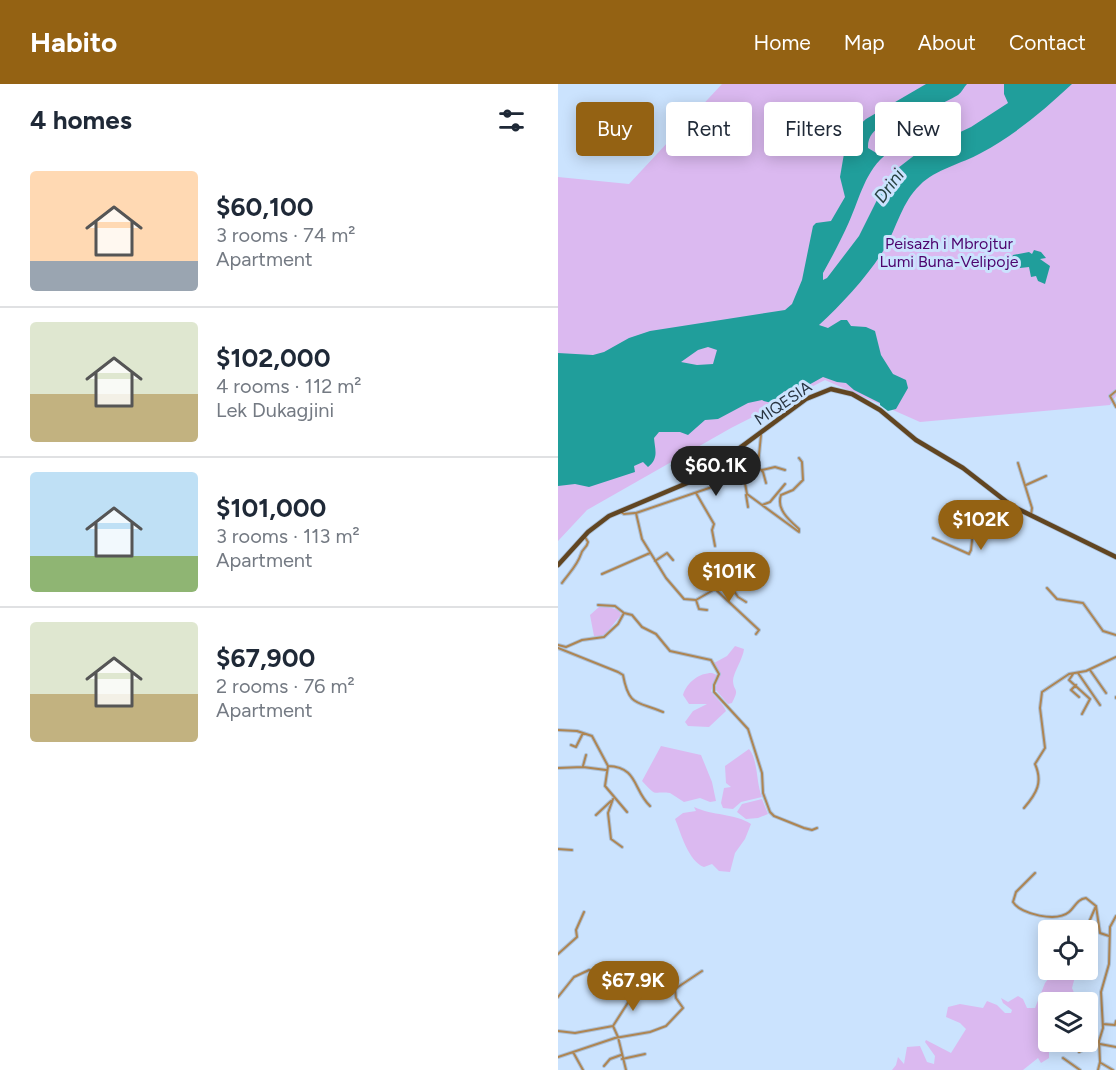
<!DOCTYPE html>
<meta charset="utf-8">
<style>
:root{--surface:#fff;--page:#f2f2f3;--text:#1f2937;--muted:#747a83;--line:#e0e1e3;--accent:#946213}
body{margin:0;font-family:Figtree,sans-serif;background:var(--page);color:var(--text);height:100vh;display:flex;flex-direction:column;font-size:22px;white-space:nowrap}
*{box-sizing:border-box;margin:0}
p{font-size:20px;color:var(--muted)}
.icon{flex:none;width:33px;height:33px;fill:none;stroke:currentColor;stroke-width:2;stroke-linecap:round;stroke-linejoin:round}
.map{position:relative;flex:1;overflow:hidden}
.details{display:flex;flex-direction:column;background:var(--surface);width:558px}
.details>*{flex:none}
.hud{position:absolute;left:18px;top:18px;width:450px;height:54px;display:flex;gap:12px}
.controls{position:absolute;left:480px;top:836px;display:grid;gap:12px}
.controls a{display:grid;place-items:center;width:60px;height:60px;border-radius:6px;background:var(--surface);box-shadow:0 3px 15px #0003;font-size:30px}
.price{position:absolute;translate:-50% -51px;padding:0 14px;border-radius:21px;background:var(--accent);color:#fff;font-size:20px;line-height:39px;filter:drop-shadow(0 2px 3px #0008)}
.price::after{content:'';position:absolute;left:50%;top:36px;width:18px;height:14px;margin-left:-9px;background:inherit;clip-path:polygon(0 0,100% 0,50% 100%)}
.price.selected{background:#222;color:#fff}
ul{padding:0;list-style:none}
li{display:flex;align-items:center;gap:18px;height:150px;padding:0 30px}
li+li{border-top:2px solid var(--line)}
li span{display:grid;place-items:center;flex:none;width:168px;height:120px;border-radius:6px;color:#555}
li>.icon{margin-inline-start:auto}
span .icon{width:72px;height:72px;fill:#fffc;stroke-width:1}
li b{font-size:26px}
h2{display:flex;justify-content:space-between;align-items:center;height:72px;padding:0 30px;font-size:26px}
.chip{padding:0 21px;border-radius:6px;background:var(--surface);box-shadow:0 3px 15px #0003;font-size:21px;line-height:54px}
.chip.selected{background:var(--accent);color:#fff}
header{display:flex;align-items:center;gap:36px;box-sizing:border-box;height:84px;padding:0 30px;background:var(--accent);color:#fff}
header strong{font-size:28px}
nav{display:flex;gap:33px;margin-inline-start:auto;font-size:21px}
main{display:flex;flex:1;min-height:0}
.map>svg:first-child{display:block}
.green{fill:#dbb9f0}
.water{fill:#209e9b;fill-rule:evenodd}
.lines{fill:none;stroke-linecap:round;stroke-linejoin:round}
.street-casing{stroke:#abc0d8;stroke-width:4}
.primary-casing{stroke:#abc0d8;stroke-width:6}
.street{stroke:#ae8552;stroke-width:2}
.primary{stroke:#614521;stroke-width:4.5}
.labels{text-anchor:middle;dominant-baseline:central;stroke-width:6;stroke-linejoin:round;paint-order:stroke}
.park-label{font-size:16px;fill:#4e046d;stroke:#cbe3fe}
.street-label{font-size:16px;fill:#2a3542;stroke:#cbe3fe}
.water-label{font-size:18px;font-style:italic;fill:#284241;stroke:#cbe3fe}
</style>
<header>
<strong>Habito</strong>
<nav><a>Home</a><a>Map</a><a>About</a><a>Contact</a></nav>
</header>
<main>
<section class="details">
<h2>4 homes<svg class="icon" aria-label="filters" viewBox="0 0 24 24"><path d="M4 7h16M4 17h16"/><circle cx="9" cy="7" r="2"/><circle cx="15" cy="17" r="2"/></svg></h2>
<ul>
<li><span style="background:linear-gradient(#ffd9b3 75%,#9aa5b1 0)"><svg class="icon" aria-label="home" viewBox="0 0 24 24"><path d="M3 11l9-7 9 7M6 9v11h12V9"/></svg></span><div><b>$60,100</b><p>3 rooms · 74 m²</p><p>Apartment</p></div></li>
<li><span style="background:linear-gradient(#dfe7d0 60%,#c2b280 0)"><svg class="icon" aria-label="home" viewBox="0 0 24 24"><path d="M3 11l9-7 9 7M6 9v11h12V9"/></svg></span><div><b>$102,000</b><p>4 rooms · 112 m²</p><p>Lek Dukagjini</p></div></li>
<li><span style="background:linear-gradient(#bfe0f5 70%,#8fb573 0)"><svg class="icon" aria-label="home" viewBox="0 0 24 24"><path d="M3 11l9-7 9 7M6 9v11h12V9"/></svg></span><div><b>$101,000</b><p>3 rooms · 113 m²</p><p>Apartment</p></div></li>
<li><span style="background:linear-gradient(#dfe7d0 60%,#c2b280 0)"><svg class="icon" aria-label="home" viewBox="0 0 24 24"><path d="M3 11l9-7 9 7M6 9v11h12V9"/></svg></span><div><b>$67,900</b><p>2 rooms · 76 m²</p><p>Apartment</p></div></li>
</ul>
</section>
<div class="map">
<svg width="558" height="986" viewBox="0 0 558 986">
<rect width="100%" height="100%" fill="#cbe3fe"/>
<path class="green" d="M164,0H558V312L552,321L362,338L267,296L173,344L29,426L0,457V93L71,100Z
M41,523H50L61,526L63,531L45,553L36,552L32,531Z
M177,562L186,565C185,575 175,589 175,597C176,609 182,603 174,619L170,620L157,605L162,590L156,579L169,572Z
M154,589L159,591L153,607C158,615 165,619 168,627L151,643L130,642L127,638L135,627L149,620H131L125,611C129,598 141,589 154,589Z
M103,662L143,671L154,698L158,717L152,718L142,714L126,718L112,709C93,707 100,714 84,697Z
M191,665C200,675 198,699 204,713L183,718L175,725L165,724L163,719L166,704L173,703L168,699L167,682Z
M204,715L210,730L200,734L188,735L179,728L184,720Z
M136,723C155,732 176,729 193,740L187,755L177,769L172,788L161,787L154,780L146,783C130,777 123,749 117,735L125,729L138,727Z
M498,885H519L514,904L520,918H490V957H513L494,961L491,966V974L483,979L480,974L465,986H334L338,981L340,973L346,980L349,963L362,962L369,978L376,980L377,972L367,958L368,956L393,969L408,945L402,939L388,933L390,923L402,920L425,924L429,917L439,921L447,929H453L454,926L445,919L443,914L450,918L460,912L465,915L469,924H477L487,899Z"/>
<path class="water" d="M368,0H409C406,3 404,8 400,11C385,20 367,26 352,32C336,38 309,41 310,64L320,70L330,69C307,86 302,114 291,138C283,156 274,173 265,189V196L269,194L301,152L325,104L340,84L362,67L413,43L450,19L446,10V0H514C486,26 457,51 423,69C403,80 378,85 362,101C344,118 339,143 327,164C310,192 285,219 261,241L270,244L283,236H289L293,242L308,243L317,247L323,271L335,290L348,296L350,304L338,325L330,327L322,321V319L296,306L288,299L279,298L265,293L238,308L233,305L225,308L226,313C220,318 210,320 204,316L190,319L160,335L147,336L130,351L122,348H101L96,354C97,366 101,374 90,383L85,378L76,382L77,388L31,403L17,400L0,402V269L35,271L46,268L71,254L92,247L227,226L234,220L244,196L255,142L258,139L273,137L287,113L282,93L289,52L308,35ZM150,263L159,266L155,280L139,281L123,278L140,266Z
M476,166L483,168L488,174L482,175L492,182L487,200L480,197L478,192L473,193L471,183L462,184L454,173L455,171L471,168L474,170Z"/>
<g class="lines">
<g class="street-casing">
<path id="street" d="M558,307L552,312L558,323
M460,379L474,424L473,431
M200,383L205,388L208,399
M204,386L217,383L227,386
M186,394L189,410L204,421L212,418L227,400
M468,401L488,392
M138,409L156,440L154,446L157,462
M188,411L190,423
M204,421L241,448V445C231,436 218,425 223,411L235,406L245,396L244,378L241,374
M63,428L66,430L77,429
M375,454L411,470L413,466L415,448C427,437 439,428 455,427L457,424
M97,477L109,469L115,476
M44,490L92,469
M4,499C11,489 19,482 23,470C24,465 29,464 30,458L27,453
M489,504L499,515L525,519L545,547L558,551
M157,505L169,497L180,513L188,518
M138,516L141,525L149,526
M66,529L74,531L84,543L98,550L112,567L153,576L161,590L156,601V608L190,645L204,689L205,709L212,728L216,732L246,744L254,746L259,744
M198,550L201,546L157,505L138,516L126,515L108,494L84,455L78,429L192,390L200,381L203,351
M0,561L8,563L24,556L46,553L60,540L66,529L57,522L40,521
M0,564L60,588L65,591C71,623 79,617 105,628
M532,586L548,609
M520,589L542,621
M515,590L511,596L532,615L524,630
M518,601L513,606L521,613
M558,613V614
M0,646L19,647L34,652L50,682L47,702L69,728
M13,661L18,663L25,649
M25,682L28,671
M50,682C80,683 75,706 92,722
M0,684L25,683L48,686
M55,715L50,729L53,755L64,763
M466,724C479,709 485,698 477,680L487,664L482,624L484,608L511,590L528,587L558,573
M38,731L53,717
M0,765L14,766
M477,789L458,808L455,818C463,831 499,838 511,828C517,823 519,815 528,814L538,822L542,849L551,852
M531,838L538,822
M0,870L19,853L18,846L26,828
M34,887L40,883L56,882
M78,895L92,891L95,887
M0,913L16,893L31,886L56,894L74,892L86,899L104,901L116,907
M545,940L557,941L558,937
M55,942L78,906
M0,947L17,949L55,942L60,953L68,986
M542,960L558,963
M15,968L25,986
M521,968L541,957
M0,973L57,954L92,948L108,942L125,924L118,914L117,905L144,887
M505,974L522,986
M64,975L87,970
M543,979L555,986
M46,982L52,975L63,971
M540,986L542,978L541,957L545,944L543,908L551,880L552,843L558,832"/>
</g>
<g class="primary-casing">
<path id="primary" d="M0,481L30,448L51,432L141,394L248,315L273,305L294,310L322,326L358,356L405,384L454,422L558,473"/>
</g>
<use href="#street" class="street"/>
<use href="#primary" class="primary"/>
</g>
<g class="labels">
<g class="park-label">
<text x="391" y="159">Peisazh i Mbrojtur<tspan x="391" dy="18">Lumi Buna-Velipoje</tspan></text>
</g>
<g class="street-label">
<text transform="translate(225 319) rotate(-34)">MIQESIA</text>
</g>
<g class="water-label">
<text transform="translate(331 102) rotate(-53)">Drini</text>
</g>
</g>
</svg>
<div class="controls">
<a><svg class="icon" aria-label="locate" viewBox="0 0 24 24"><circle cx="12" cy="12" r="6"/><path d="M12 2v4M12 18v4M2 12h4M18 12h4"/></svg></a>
<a><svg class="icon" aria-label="layers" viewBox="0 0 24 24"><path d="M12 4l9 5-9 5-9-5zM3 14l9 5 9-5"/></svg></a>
</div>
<b class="price selected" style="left:158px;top:413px">$60.1K</b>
<b class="price" style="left:423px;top:467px">$102K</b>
<b class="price" style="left:171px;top:519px">$101K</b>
<b class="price" style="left:75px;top:928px">$67.9K</b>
<div class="hud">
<a class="chip selected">Buy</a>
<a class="chip">Rent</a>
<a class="chip">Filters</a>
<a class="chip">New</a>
</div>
</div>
</main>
